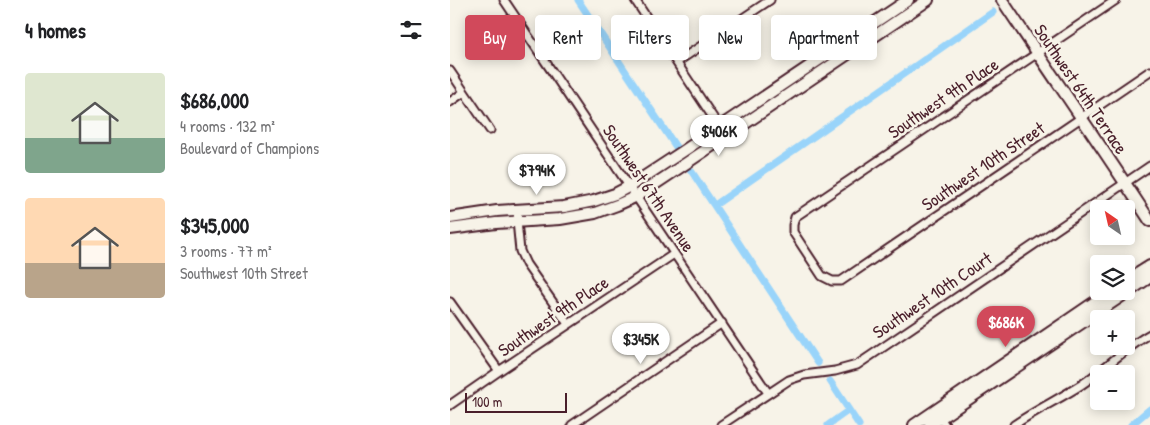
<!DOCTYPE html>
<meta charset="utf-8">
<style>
:root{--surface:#fff;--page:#f2f2f2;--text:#202124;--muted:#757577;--accent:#d1495b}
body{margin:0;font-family:"Patrick Hand",sans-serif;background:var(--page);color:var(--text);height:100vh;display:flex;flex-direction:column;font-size:19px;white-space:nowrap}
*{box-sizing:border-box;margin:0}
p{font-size:16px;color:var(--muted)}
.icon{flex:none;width:28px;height:28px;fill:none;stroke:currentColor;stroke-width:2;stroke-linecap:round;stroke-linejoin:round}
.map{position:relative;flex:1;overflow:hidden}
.side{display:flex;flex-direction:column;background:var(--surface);width:450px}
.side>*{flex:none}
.top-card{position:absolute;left:15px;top:15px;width:475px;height:45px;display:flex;gap:10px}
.needle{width:32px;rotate:326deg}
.fabs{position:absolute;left:640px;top:200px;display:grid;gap:10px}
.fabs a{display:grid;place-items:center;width:45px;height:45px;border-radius:5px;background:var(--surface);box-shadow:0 2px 12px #0003;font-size:25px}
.scale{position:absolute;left:15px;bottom:12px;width:102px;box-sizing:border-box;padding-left:5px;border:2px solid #4a1f2b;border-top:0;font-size:14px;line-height:18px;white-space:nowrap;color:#4a1f2b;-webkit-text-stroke:4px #f7f3e8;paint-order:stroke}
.price{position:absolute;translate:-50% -42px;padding:0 11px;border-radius:18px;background:#fff;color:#222;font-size:16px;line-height:32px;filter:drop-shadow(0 1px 2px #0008)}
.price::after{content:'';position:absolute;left:50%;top:30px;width:15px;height:11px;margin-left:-8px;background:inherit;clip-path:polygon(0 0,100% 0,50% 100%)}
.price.selected{background:var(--accent);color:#fff}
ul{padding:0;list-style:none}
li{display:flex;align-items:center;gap:15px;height:125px;padding:0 25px}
li span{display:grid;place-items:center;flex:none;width:140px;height:100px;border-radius:5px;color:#555}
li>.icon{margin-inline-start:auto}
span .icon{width:60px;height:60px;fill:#fffc;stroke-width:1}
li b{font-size:21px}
h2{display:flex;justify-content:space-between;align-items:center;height:60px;padding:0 25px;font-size:21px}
.chip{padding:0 18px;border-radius:5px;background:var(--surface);box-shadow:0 2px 12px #0003;font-size:18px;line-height:45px}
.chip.selected{background:var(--accent);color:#fff}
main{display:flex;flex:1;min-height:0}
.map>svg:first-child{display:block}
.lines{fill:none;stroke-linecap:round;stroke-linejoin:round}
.canal{stroke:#99d4fa;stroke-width:7}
.street-casing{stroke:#4a1f2b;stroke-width:11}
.secondary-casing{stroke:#4a1f2b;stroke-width:14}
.street{stroke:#f7f3e8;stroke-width:7}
.secondary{stroke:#f7f3e8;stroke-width:10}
.labels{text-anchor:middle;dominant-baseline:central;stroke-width:5;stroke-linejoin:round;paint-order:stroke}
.street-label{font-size:18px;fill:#4a1f2b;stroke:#f7f3e8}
</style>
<main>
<section class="side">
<h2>4 homes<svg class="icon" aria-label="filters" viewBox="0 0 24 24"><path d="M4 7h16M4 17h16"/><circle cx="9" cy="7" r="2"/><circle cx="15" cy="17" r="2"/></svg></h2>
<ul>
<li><span style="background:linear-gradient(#dfe7d0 65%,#7fa58c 0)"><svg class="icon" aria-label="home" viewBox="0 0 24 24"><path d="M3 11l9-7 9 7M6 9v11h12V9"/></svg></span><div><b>$686,000</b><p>4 rooms · 132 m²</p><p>Boulevard of Champions</p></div></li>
<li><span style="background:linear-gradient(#ffd9b3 65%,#b9a48a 0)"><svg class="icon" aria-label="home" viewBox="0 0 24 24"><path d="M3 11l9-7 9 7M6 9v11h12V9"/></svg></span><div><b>$345,000</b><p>3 rooms · 77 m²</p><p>Southwest 10th Street</p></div></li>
</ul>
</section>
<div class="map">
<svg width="700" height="425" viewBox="0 0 700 425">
<rect width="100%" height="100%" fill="#f7f3e8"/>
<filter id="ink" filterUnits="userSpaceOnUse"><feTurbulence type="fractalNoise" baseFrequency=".02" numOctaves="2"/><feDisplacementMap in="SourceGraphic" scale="10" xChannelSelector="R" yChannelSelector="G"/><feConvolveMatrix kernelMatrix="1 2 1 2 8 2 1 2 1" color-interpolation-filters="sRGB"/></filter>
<g filter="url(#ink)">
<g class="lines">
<path class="canal" d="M128,0L226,147
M240,169L368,363
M265,205L543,12
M380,381L399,410
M378,425L399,410L409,425
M681,425L700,409"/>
<g class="street-casing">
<path id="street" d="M54,0L318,393
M185,0L276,137
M666,0L345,217L343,225V232L372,276L382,281H391L700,71
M227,62L320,0
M0,71L40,130
M0,102L14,92
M68,210L67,221L70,251L76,264L118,324
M0,302L49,371
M0,405L49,371L224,254
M488,415L495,425
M122,425L272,323
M271,425L339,380L354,375L385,371L407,365L700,166
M564,425C586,410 609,399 631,385C655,369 675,348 700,334"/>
</g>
<g class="secondary-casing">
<path id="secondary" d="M552,0C601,74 652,147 700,221
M0,218L47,211L114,207L144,201L165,194L180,186L232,152L458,0
M0,229L46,223L110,219L145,213L167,205L187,196L238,162L478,0
M676,281L700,266
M464,425L661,291
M480,425L700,277"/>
</g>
<use href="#street" class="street"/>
<use href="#secondary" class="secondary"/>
</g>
</g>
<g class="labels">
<g class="street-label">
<text transform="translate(631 89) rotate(56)">Southwest 64th Terrace</text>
<text transform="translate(493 98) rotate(-34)">Southwest 9th Place</text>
<text transform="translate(533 166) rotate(-34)">Southwest 10th Street</text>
<text transform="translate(199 188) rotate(56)">Southwest 67th Avenue</text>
<text transform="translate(482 295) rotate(-34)">Southwest 10th Court</text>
<text transform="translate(103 316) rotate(-34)">Southwest 9th Place</text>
</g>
</g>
</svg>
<div class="fabs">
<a><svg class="needle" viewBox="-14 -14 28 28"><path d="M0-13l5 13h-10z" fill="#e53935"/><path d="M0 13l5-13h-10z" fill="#757577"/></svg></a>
<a><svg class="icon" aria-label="layers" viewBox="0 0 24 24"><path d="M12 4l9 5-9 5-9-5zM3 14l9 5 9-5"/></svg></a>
<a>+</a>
<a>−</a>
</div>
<div class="scale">100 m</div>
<b class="price" style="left:269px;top:157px">$406K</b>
<b class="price" style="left:87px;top:196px">$794K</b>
<b class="price selected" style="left:556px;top:348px">$686K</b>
<b class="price" style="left:191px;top:365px">$345K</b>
<div class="top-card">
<a class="chip selected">Buy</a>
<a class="chip">Rent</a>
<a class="chip">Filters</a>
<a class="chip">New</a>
<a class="chip">Apartment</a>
</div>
</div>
</main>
